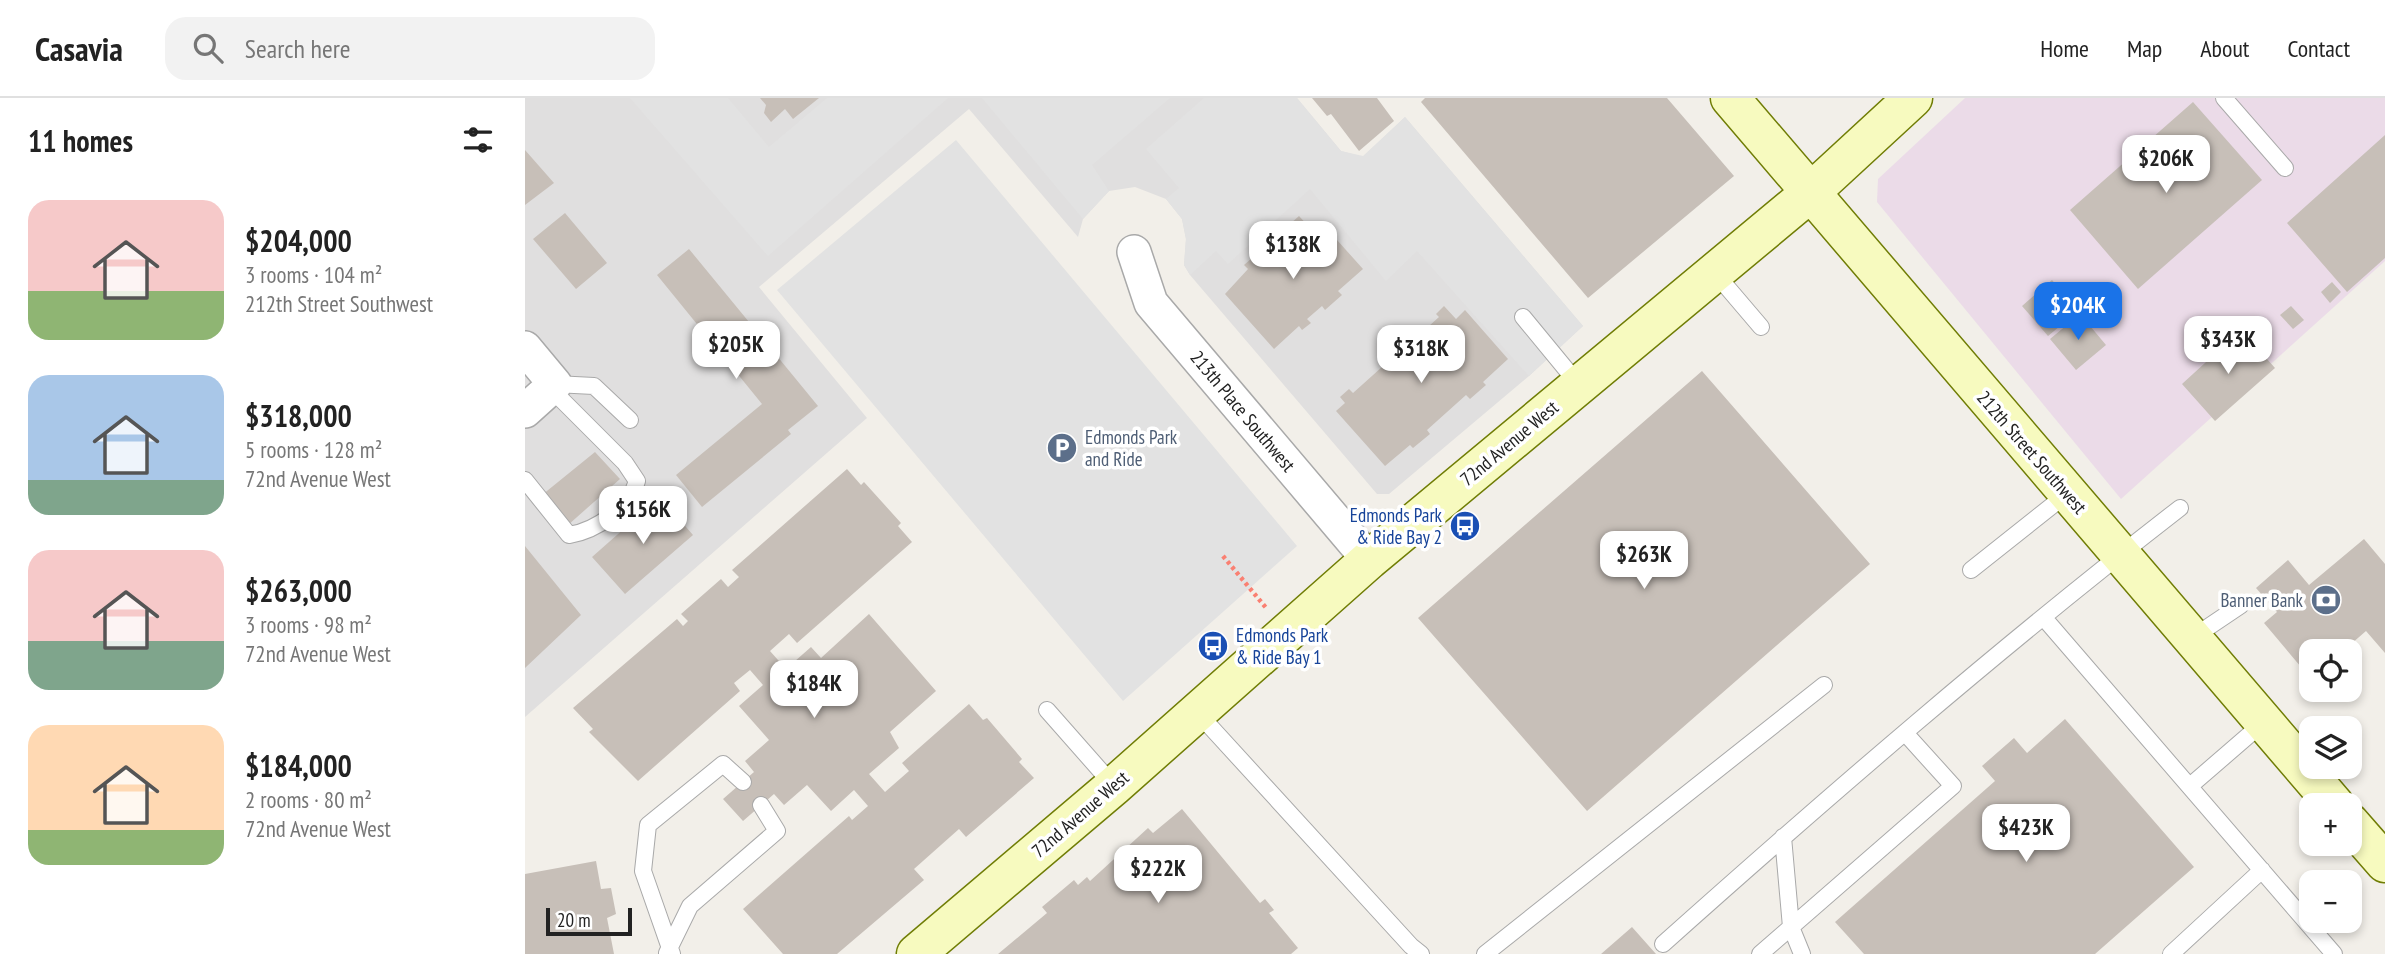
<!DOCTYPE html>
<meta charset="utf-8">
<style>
:root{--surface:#fff;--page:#f2f2f2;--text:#222;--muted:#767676;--line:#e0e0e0;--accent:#1a73e8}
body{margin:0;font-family:"PT Sans Narrow",sans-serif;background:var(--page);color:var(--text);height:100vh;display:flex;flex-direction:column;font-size:26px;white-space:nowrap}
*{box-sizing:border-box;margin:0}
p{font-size:23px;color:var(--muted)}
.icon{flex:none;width:38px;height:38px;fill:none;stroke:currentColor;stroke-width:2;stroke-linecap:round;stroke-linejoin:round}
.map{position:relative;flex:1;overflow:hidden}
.panel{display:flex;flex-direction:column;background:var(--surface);width:525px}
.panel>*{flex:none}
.buttons{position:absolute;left:1774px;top:541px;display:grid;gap:14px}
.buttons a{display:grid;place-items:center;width:63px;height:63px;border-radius:14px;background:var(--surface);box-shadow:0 4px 10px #0003;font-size:35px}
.scale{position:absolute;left:21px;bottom:18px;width:86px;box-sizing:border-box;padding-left:7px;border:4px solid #222;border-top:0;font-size:19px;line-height:24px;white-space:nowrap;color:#222;-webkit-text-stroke:5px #fff;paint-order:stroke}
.price{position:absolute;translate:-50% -60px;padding:0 16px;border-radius:14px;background:#fff;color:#222;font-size:23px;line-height:46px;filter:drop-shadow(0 2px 4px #0008)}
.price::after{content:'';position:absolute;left:50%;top:42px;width:21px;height:16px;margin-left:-10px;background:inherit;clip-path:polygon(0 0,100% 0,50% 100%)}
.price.selected{background:var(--accent);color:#fff}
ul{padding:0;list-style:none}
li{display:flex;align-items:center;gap:21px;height:175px;padding:0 28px}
li span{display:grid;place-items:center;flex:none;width:196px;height:140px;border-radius:21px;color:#555}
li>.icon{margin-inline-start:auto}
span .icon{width:84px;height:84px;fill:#fffc;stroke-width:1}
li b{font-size:30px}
h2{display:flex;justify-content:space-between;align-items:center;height:84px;padding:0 28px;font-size:30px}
header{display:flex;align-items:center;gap:42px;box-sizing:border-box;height:98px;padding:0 35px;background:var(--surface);border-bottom:2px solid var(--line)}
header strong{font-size:33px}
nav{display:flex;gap:38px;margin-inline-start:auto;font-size:24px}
.search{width:490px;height:63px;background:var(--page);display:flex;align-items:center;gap:18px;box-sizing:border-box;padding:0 24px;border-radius:21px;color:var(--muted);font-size:26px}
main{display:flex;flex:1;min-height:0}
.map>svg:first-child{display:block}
.residential{fill:#e0dfdf}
.industrial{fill:#ebdbe8}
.parking{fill:#e2e2e2}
.building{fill:#c7bfb8}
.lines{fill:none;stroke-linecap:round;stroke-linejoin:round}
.lane-casing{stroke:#a9a9a9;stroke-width:18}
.street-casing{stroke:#a9a9a9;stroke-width:36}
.secondary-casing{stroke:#707d05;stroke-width:41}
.path{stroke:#fa8072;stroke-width:4.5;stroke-dasharray:3.5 3.5;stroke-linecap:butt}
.lane{stroke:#fff;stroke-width:16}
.street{stroke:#fff;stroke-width:33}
.secondary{stroke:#f7fabf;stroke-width:38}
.labels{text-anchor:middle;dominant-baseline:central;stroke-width:7;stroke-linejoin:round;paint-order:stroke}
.street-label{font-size:19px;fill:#222;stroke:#fff}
.service-label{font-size:19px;fill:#4e5e75;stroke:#fff;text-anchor:start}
.transit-label{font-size:19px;fill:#164399;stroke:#fff;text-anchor:end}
</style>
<header>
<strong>Casavia</strong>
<div class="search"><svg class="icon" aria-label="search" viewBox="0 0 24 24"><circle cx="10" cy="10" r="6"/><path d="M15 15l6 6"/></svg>Search here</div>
<nav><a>Home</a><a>Map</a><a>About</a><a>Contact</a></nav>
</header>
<main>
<section class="panel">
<h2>11 homes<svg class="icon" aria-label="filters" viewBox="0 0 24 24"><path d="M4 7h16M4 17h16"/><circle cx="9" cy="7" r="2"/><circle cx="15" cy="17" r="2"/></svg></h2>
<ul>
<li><span style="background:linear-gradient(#f6c9c9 65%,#8fb573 0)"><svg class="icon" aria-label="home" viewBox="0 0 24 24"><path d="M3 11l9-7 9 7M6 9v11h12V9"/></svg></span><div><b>$204,000</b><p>3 rooms · 104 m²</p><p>212th Street Southwest</p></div></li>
<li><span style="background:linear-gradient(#a9c7e8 75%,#7fa58c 0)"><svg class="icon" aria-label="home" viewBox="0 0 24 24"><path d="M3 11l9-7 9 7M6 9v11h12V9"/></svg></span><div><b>$318,000</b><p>5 rooms · 128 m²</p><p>72nd Avenue West</p></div></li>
<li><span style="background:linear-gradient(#f6c9c9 65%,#7fa58c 0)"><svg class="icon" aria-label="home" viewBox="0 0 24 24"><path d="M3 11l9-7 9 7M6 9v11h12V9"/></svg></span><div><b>$263,000</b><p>3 rooms · 98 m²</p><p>72nd Avenue West</p></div></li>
<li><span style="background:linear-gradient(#ffd9b3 75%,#8fb573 0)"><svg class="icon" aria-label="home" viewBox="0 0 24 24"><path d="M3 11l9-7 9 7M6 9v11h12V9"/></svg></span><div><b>$184,000</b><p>2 rooms · 80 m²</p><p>72nd Avenue West</p></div></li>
</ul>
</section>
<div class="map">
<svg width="1860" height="856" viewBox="0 0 1860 856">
<rect width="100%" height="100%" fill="#f2efe9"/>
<path class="residential" d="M0,0H772L816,53L838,59L880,19L1058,228L1004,278L864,396H852L665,177L659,167L661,141L657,121L641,101L610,89L584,93L558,121L553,139L444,11L234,189L342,320L0,619Z"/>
<path class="industrial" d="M1440,0H1860V163L1596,401L1352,104L1353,81Z"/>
<path class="parking" d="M105,0H203L244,49L302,0H423L243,158Z
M457,0H645L567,67L584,93L558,121Z
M679,0H772L816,53L838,58L880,19L1058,228L1004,278L892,153L861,183L785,91L703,166L691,153L665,177L659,167L661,141L657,121L641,101L654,90L621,51Z
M431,42L772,448L598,603L252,192Z"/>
<path class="building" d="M235,0H294L268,21L260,11L246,24L239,15L241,7Z
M787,0H852L869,23L834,53L806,16L802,18Z
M900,0H1142L1209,78L1063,200L896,4Z
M1668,4L1737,82L1613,191L1545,112Z
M1860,37V160L1822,194L1762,125Z
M0,52L29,85L0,107Z
M40,115L82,165L51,191L8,141Z
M774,118L786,131L795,123L838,171L813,193L817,197L800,212L797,208L782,221L786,225L777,232L774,228L749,251L700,196L723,171L719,167L735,153L739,157L769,130L765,126Z
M164,151L293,308L263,332L266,336L177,409L151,377L237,306L132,177Z
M1527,182L1553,213L1523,238L1497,208Z
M1807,184L1816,194L1805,205L1796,194Z
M919,208L931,221L940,212L983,261L958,284L961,287L945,301L941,297L902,332L905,336L888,350L885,347L860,368L811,313L820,305L815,299L824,291L828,295L867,260L863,257L880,242L884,246L914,219L911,216Z
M1766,208L1779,222L1768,231L1755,217Z
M1555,216L1581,247L1551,272L1525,241Z
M1716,232L1750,270L1690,323L1657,286Z
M1177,273L1345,466L1062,713L893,520Z
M70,354L95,381L43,427L17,397Z
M322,371L336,387L339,384L376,425L373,428L387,444L272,545L264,536L245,553L261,571L286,549L296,560L344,516L411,593L365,634L374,650L344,676L360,694L384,673L377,665L444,606L458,622L462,620L497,661L494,664L509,680L441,739L434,731L389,771L399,782L312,856H258L218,811L324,718L327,722L343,708L329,692L306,713L282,687L259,707L249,696L218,723L198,701L229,674L220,663L244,642L214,608L238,587L225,572L209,585L215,593L113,683L64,634L68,631L48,610L152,521L158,528L163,523L156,516L196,481L203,489L214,479L207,472Z
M135,399L168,437L100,496L67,459Z
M1839,441L1860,466V555L1841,533L1818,553H1787V582L1739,525L1752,514L1731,490L1763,462L1784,487Z
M0,448L56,517L0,570Z
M1540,621L1669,769L1570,856H1339L1310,824L1470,683L1457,668L1489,640L1502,655Z
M657,711L735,805L740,801L749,812L744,815L773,850L766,856H473L522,815L517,809L549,782L553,787L562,779L565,783L623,730L628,735Z
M71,763L76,791L86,790L91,816L82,820L89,856H0V776Z
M1107,829L1131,856H1076Z"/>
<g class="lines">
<g class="lane-casing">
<path id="lane" d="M1699,0L1760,70
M1190,175L1236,229
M998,219L1054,287
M30,286L69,288L105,322
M0,382L44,437C71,433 105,409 112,383L100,365L25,290
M1446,472L1543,395
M1519,520L1809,856
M1667,540L1716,507
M522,612L589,688
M672,614L886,848L896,856
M1665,688L1739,624
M1258,739L1266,829L1277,856
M1138,846C1306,696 1477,548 1655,410
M142,855L165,808L252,733L236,707
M147,856L118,773L123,727L198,666L218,684
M960,856L1299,587
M1235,856L1428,688L1381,636
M1646,856L1737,772"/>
</g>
<g class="street-casing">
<path id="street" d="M609,154L626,205L844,462
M0,250L30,286L0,313"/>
</g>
<g class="secondary-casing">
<path id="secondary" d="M1205,0L1810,707
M1825,725L1860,765
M391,856L589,688L844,462L1285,95L1388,0"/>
</g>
<path class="path" d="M698,458L742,511"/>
<use href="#lane" class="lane"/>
<use href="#street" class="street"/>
<use href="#secondary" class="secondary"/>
</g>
<defs>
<g id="parking-disc" transform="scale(1.575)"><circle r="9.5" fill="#5c6f8a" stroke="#fff"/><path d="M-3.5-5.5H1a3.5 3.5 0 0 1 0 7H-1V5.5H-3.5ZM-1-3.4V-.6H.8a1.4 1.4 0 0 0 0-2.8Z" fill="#fff"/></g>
<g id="bus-disc" transform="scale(1.575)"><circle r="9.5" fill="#1a4fb4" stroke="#fff"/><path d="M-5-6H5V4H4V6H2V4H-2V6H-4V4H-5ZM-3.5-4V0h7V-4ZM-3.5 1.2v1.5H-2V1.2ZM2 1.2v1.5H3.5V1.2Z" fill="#fff"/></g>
<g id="bank-disc" transform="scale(1.575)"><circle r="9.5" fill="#5c6f8a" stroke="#fff"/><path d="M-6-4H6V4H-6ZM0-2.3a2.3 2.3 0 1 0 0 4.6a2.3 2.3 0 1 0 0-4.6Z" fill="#fff"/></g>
</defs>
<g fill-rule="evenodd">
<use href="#parking-disc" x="537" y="350"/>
<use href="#bus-disc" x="940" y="428"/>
<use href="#bank-disc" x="1801" y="502"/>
<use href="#bus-disc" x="688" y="548"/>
</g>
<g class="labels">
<g class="street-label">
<text transform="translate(718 313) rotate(50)">213th Place Southwest</text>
<text transform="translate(984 345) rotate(-40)">72nd Avenue West</text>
<text transform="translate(1507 354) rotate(49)">212th Street Southwest</text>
<text transform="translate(555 716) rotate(-41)">72nd Avenue West</text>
</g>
<g class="service-label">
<text x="560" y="339">Edmonds Park<tspan x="560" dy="22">and Ride</tspan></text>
<text x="1778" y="502" text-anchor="end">Banner Bank</text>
</g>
<g class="transit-label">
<text x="917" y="417">Edmonds Park<tspan x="917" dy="22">&amp; Ride Bay 2</tspan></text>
<text x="711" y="537" text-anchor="start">Edmonds Park<tspan x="711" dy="22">&amp; Ride Bay 1</tspan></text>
</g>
</g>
</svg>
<div class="buttons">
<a><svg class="icon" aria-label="locate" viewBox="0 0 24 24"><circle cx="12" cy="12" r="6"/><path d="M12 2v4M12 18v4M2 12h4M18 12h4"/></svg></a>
<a><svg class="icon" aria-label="layers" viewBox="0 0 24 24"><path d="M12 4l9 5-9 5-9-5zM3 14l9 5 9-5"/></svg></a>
<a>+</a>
<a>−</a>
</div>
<div class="scale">20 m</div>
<b class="price" style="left:1641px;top:97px">$206K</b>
<b class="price" style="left:768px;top:183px">$138K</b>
<b class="price selected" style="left:1553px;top:244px">$204K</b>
<b class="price" style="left:1703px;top:278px">$343K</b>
<b class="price" style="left:211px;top:283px">$205K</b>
<b class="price" style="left:896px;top:287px">$318K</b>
<b class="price" style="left:118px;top:448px">$156K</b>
<b class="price" style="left:1119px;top:493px">$263K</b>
<b class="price" style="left:289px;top:622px">$184K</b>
<b class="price" style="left:1501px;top:766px">$423K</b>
<b class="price" style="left:633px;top:807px">$222K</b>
</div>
</main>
